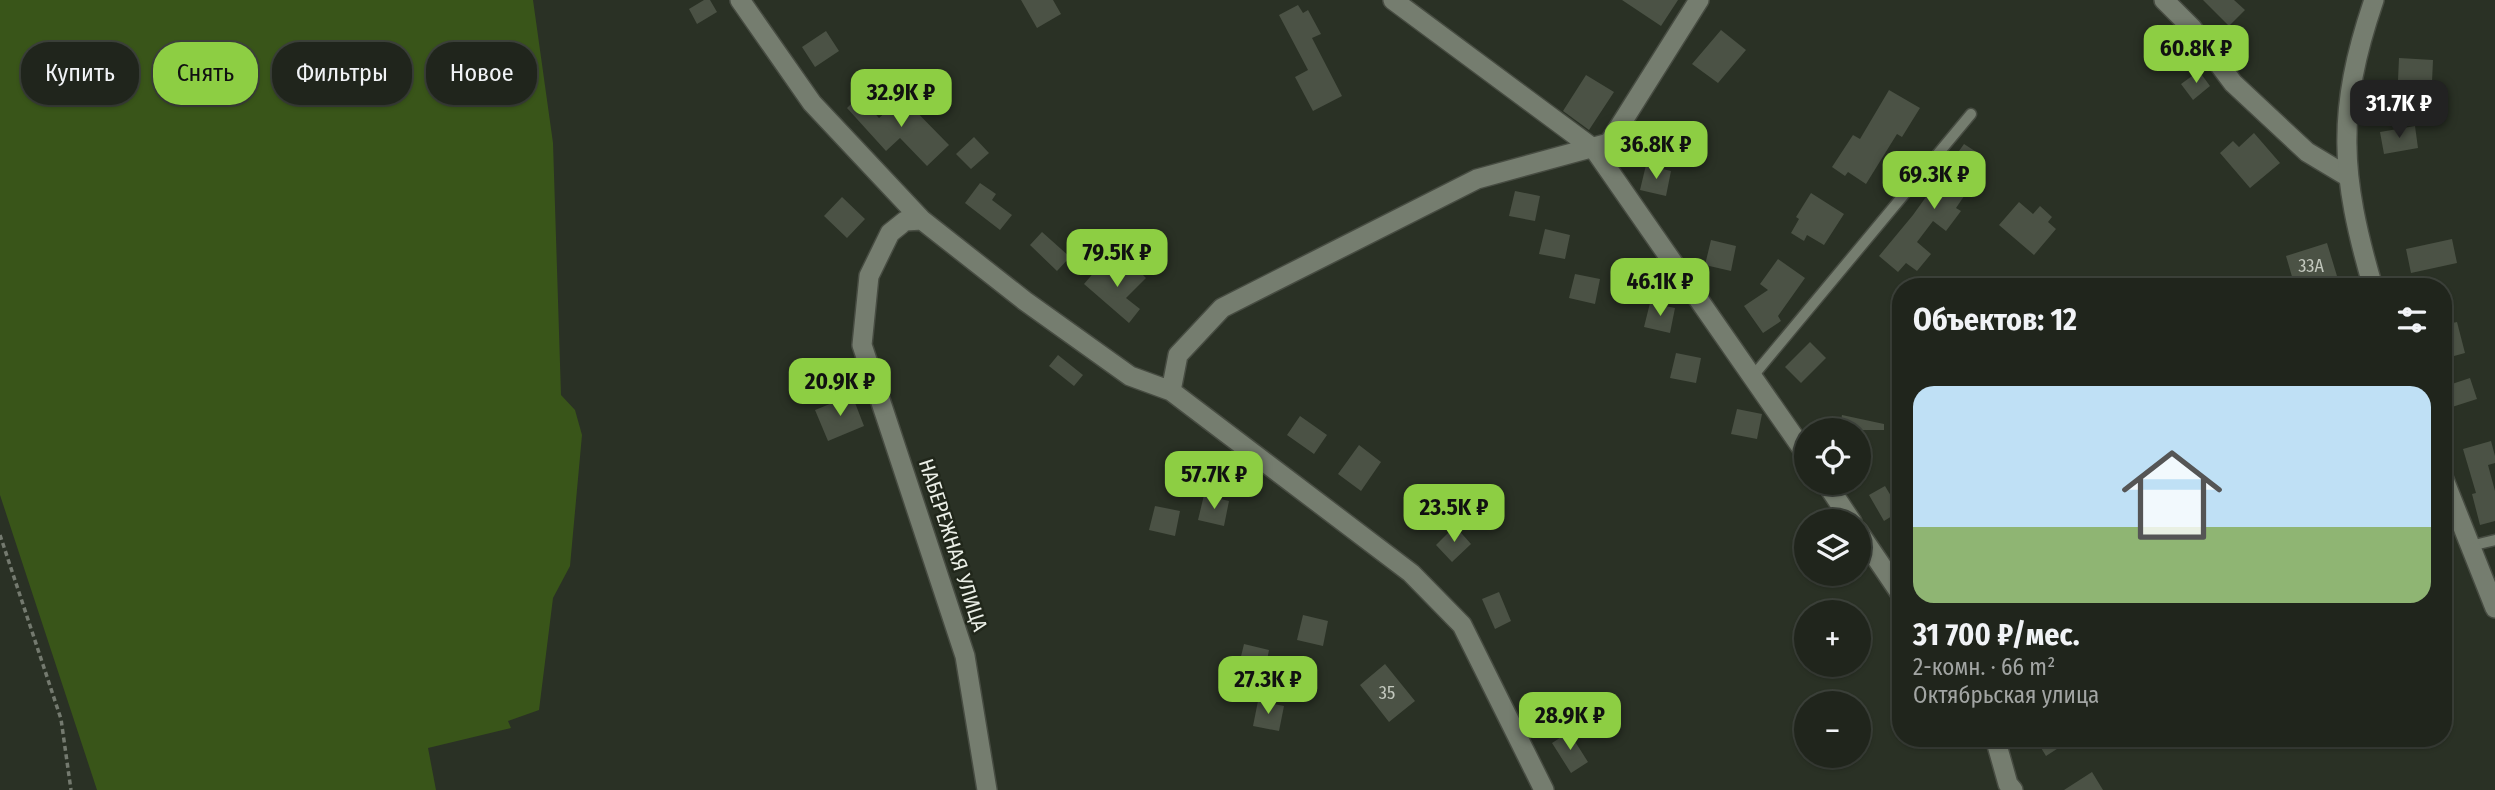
<!DOCTYPE html>
<html lang="ru">
<meta charset="utf-8">
<style>
:root{--surface:#20251c;--page:#282d25;--text:#f1f3f6;--muted:#a2a5a3;--line:#3d423b;--accent:#8dce43}
body{margin:0;font-family:"Fira Sans Condensed",sans-serif;background:var(--page);color:var(--text);height:100vh;display:flex;flex-direction:column;font-size:26px;white-space:nowrap}
*{box-sizing:border-box;margin:0}
p{font-size:23px;color:var(--muted)}
.icon{flex:none;width:38px;height:38px;fill:none;stroke:currentColor;stroke-width:2;stroke-linecap:round;stroke-linejoin:round}
.map{position:relative;flex:1;overflow:hidden}
.drawer{position:absolute;left:1892px;top:278px;width:560px;height:469px;display:flex;flex-direction:column;background:var(--surface);border-radius:28px;box-shadow:0 2px 5px #0004,0 0 0 2px var(--line)}
.drawer>*{flex:none}
.hud{position:absolute;left:21px;top:42px;width:665px;height:63px;display:flex;gap:14px}
.buttons{position:absolute;left:1794px;top:418px;display:grid;gap:14px}
.buttons a{display:grid;place-items:center;width:77px;height:77px;border-radius:50%;background:var(--surface);box-shadow:0 2px 5px #0004,0 0 0 2px var(--line);font-size:35px}
.price{position:absolute;translate:-50% -60px;padding:0 16px;border-radius:14px;background:var(--accent);color:#111;font-size:23px;line-height:46px;filter:drop-shadow(0 2px 4px #0008)}
.price::after{content:'';position:absolute;left:50%;top:42px;width:21px;height:16px;margin-left:-10px;background:inherit;clip-path:polygon(0 0,100% 0,50% 100%)}
.price.active{background:#222;color:#fff}
ul{padding:0;list-style:none}
li{display:grid;align-content:center;gap:14px;height:371px;padding:0 21px}
li+li{border-top:2px solid var(--line)}
li span{display:grid;place-items:center;height:217px;border-radius:21px;color:#555}
li>.icon{margin-inline-start:auto}
span .icon{width:126px;height:126px;fill:#fffc;stroke-width:1}
li b{font-size:30px}
h2{display:flex;justify-content:space-between;align-items:center;height:84px;padding:0 21px;font-size:30px}
.pill{padding:0 24px;border-radius:28px;background:var(--surface);box-shadow:0 2px 5px #0004,0 0 0 2px var(--line);font-size:24px;line-height:63px}
.pill.active{background:var(--accent);color:#111}
.map>svg:first-child{display:block}
.green{fill:#395519}
.building{fill:#4b5245}
.lines{fill:none;stroke-linecap:round;stroke-linejoin:round}
.service-casing{stroke:#474c42;stroke-width:13}
.minor-casing{stroke:#474c42;stroke-width:22}
.tertiary-casing{stroke:#474c42;stroke-width:22}
.path{stroke:#747a6f;stroke-width:3.5;stroke-dasharray:5 3.5;stroke-linecap:butt}
.service{stroke:#757d6f;stroke-width:10}
.minor{stroke:#757d6f;stroke-width:19}
.tertiary{stroke:#757d6f;stroke-width:19}
.labels{text-anchor:middle;dominant-baseline:central;stroke-width:5;stroke-linejoin:round;paint-order:stroke}
.number-label{font-size:18px;fill:#c3c8be}
.street-label{font-size:21px;fill:#ebefe7;stroke:#21271b}
</style>
<div class="map">
<svg width="2495" height="790" viewBox="0 0 2495 790">
<rect width="100%" height="100%" fill="#2a3125"/>
<path class="green" d="M0,0H533L553,143L561,395L575,410L582,435L570,566L553,598L539,710L508,721L511,728L428,748L436,790H97L0,495Z"/>
<path class="building" d="M704,0H710L717,12L697,24L689,9Z
M1021,0H1053L1061,14L1037,28Z
M1622,0H1678L1661,26Z
M2203,0H2234L2245,10L2229,26Z
M1298,5L1303,13L1308,10L1321,34L1312,38L1342,96L1313,111L1295,77L1308,70L1279,15Z
M1721,30L1746,50L1718,83L1692,64Z
M826,31L839,51L815,67L802,47Z
M2399,58L2433,60L2432,82L2398,80Z
M2199,71L2210,86L2193,100L2181,84Z
M1586,75L1614,92L1589,130L1563,111Z
M1889,90L1920,108L1902,137L1897,134L1866,184L1848,172L1845,176L1832,167L1853,135L1860,139Z
M859,96L879,118L902,97L949,145L927,166L900,138L886,151L847,108Z
M2415,126L2418,148L2384,154L2380,132Z
M2254,133L2280,163L2250,188L2220,153L2233,141L2239,147Z
M974,137L989,153L971,169L956,154Z
M1964,144L1981,155L1974,166L1981,171L1956,208L1961,211L1946,231L1933,221L1917,242L1931,254L1917,271L1906,263L1898,272L1879,256L1913,215Z
M1646,165L1671,171L1666,196L1640,190Z
M980,183L996,194L992,200L1012,215L1000,230L965,203Z
M1515,191L1540,196L1535,221L1509,216Z
M1811,193L1844,214L1824,245L1807,235L1804,241L1791,233L1799,219L1796,217Z
M842,197L865,219L847,238L824,216Z
M2019,202L2033,214L2040,206L2052,217L2048,222L2056,229L2034,255L1999,225Z
M1545,229L1570,235L1565,259L1539,254Z
M1042,232L1070,257L1057,271L1030,245Z
M2452,239L2457,263L2411,273L2406,249Z
M1711,240L1736,246L1731,271L1705,265Z
M2327,243L2337,276L2295,287L2286,256Z
M1778,259L1805,278L1778,316L1781,321L1763,333L1744,306L1768,290L1760,284Z
M1102,263L1119,278L1133,265L1146,278L1126,298L1140,309L1129,323L1084,284Z
M1575,274L1600,279L1595,304L1569,298Z
M1650,303L1675,308L1670,333L1644,327Z
M2457,322L2465,353L2443,359V325Z
M1810,342L1826,358L1801,383L1785,367Z
M1676,353L1701,358L1696,383L1670,378Z
M1058,355L1083,375L1074,386L1049,366Z
M2470,378L2477,399L2452,407L2446,386Z
M852,395L864,426L828,441L815,410Z
M1737,409L1762,414L1757,439L1731,434Z
M1842,415L1884,424V430H1839Z
M1300,416L1327,435L1314,454L1287,435Z
M2491,441L2495,456V463L2488,465L2495,491V521L2480,525L2472,494L2476,493L2463,449Z
M1359,445L1381,462L1361,491L1338,474Z
M1885,486L1900,511L1884,521L1869,495Z
M1204,495L1229,501L1224,526L1198,520Z
M1155,506L1180,511L1175,536L1149,530Z
M1455,526L1471,544L1452,562L1436,545Z
M1499,592L1511,621L1495,629L1482,599Z
M1303,615L1328,621L1323,646L1297,640Z
M1244,644L1269,650L1264,675L1238,669Z
M1385,664L1415,701L1389,722L1360,685Z
M1258,701L1284,706L1279,731L1253,726Z
M1569,732L1588,762L1571,773L1552,743Z
M2035,738H2074L2046,756Z
M2092,772L2103,790H2064Z"/>
<g class="lines">
<g class="service-casing">
<path id="service" d="M1753,376L1971,114
M2470,546L2495,540"/>
</g>
<g class="minor-casing">
<path id="minor" d="M740,0L812,103L922,220L1025,301L1130,376L1171,391L1411,573L1462,625L1544,790
M1393,0L1594,149L1806,454
M2164,0L2192,28L2233,83L2307,152L2347,176
M922,220L905,221L890,233L869,276L862,345L965,656L987,790
M1171,391L1178,355L1222,308L1477,179L1609,143L1699,0
M1826,483L1852,522
M1858,531L1900,593
M1995,738L2008,784L2013,790"/>
</g>
<g class="tertiary-casing">
<path id="tertiary" d="M2373,287C2340,175 2336,111 2374,0
M2443,477L2495,608"/>
</g>
<path class="path" d="M2443,439L2451,462
M0,535L61,719L71,790"/>
<use href="#service" class="service"/>
<use href="#minor" class="minor"/>
<use href="#tertiary" class="tertiary"/>
</g>
<g class="labels">
<g class="number-label">
<text x="2311" y="266">33А</text>
<text x="1387" y="693">35</text>
</g>
<g class="street-label">
<text transform="translate(953 545) rotate(72)">НАБЕРЕЖНАЯ УЛИЦА</text>
</g>
</g>
</svg>
<div class="buttons">
<a><svg class="icon" aria-label="locate" viewBox="0 0 24 24"><circle cx="12" cy="12" r="6"/><path d="M12 2v4M12 18v4M2 12h4M18 12h4"/></svg></a>
<a><svg class="icon" aria-label="layers" viewBox="0 0 24 24"><path d="M12 4l9 5-9 5-9-5zM3 14l9 5 9-5"/></svg></a>
<a>+</a>
<a>−</a>
</div>
<b class="price" style="left:2196px;top:85px">60.8K ₽</b>
<b class="price" style="left:901px;top:129px">32.9K ₽</b>
<b class="price active" style="left:2399px;top:140px">31.7K ₽</b>
<b class="price" style="left:1656px;top:181px">36.8K ₽</b>
<b class="price" style="left:1934px;top:211px">69.3K ₽</b>
<b class="price" style="left:1117px;top:289px">79.5K ₽</b>
<b class="price" style="left:1660px;top:318px">46.1K ₽</b>
<b class="price" style="left:840px;top:418px">20.9K ₽</b>
<b class="price" style="left:1214px;top:511px">57.7K ₽</b>
<b class="price" style="left:1454px;top:544px">23.5K ₽</b>
<b class="price" style="left:1268px;top:716px">27.3K ₽</b>
<b class="price" style="left:1570px;top:752px">28.9K ₽</b>
<div class="hud">
<a class="pill">Купить</a>
<a class="pill active">Снять</a>
<a class="pill">Фильтры</a>
<a class="pill">Новое</a>
</div>
<section class="drawer">
<h2>Объектов: 12<svg class="icon" aria-label="filters" viewBox="0 0 24 24"><path d="M4 7h16M4 17h16"/><circle cx="9" cy="7" r="2"/><circle cx="15" cy="17" r="2"/></svg></h2>
<ul>
<li><span style="background:linear-gradient(#bfe0f5 65%,#8fb573 0)"><svg class="icon" aria-label="home" viewBox="0 0 24 24"><path d="M3 11l9-7 9 7M6 9v11h12V9"/></svg></span><div><b>31 700 ₽/мес.</b><p>2-комн. · 66 m²</p><p>Октябрьская улица</p></div></li>
</ul>
</section>
</div>
